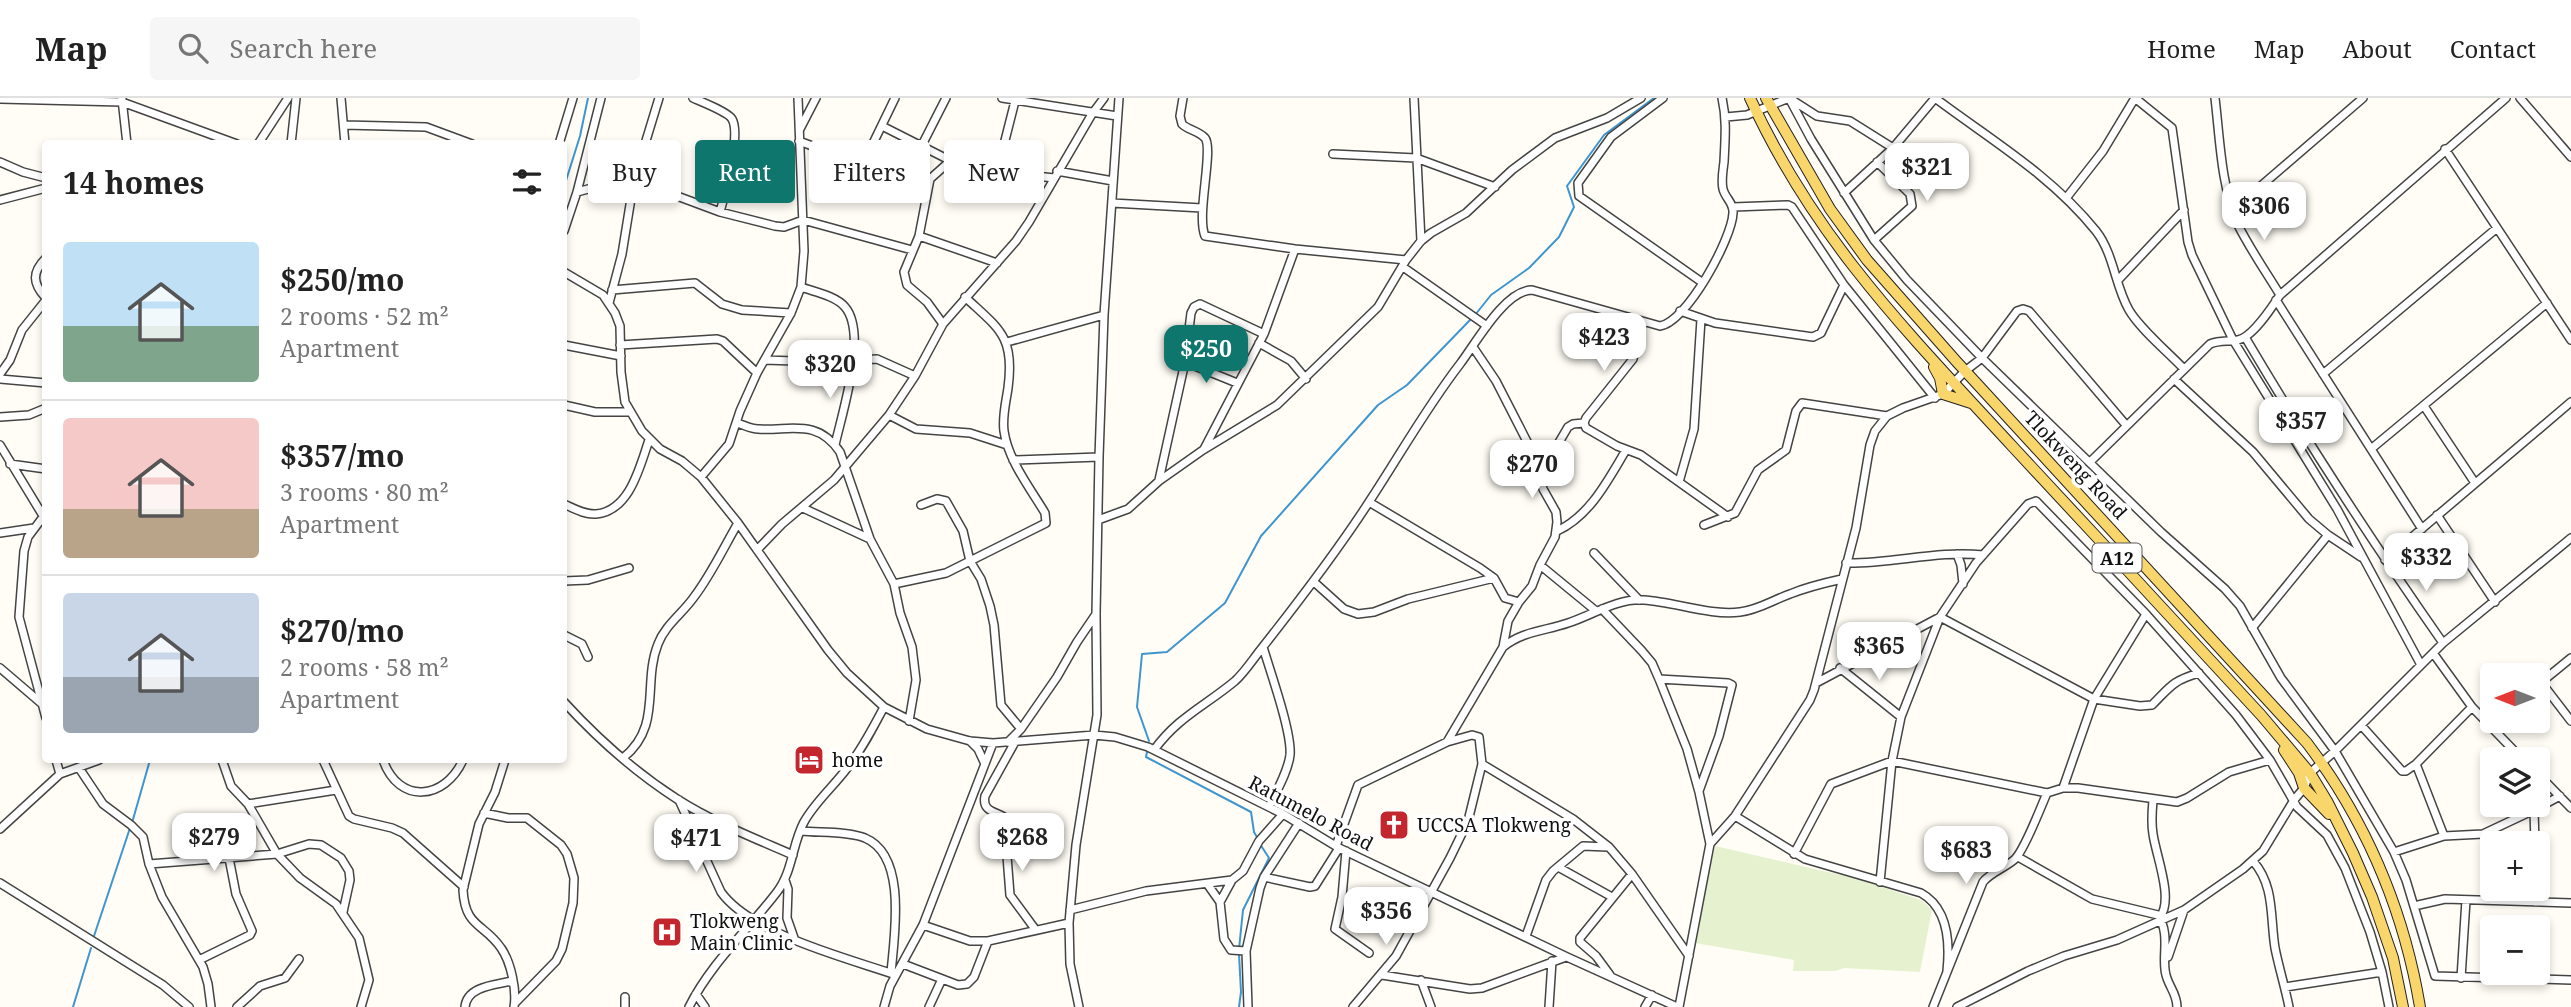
<!DOCTYPE html>
<meta charset="utf-8">
<style>
:root{--surface:#fff;--page:#f6f6f6;--text:#222;--muted:#767676;--line:#e0e0e0;--accent:#0f766e}
body{margin:0;font-family:"Noto Serif",serif;background:var(--page);color:var(--text);height:100vh;display:flex;flex-direction:column;font-size:26px;white-space:nowrap}
*{box-sizing:border-box;margin:0}
p{font-size:23px;color:var(--muted)}
.icon{flex:none;width:38px;height:38px;fill:none;stroke:currentColor;stroke-width:2;stroke-linecap:round;stroke-linejoin:round}
.map{position:relative;flex:1;overflow:hidden}
.side{position:absolute;left:42px;top:42px;width:525px;height:623px;display:flex;flex-direction:column;background:var(--surface);border-radius:7px;box-shadow:0 4px 10px #0003}
.side>*{flex:none}
.guide{position:absolute;left:588px;top:42px;width:665px;height:63px;display:flex;gap:14px}
.needle{width:46px;rotate:270deg}
.buttons{position:absolute;left:2480px;top:565px;display:grid;gap:14px}
.buttons a{display:grid;place-items:center;width:70px;height:70px;border-radius:7px;background:var(--surface);box-shadow:0 4px 10px #0003;font-size:35px}
.price{position:absolute;translate:-50% -60px;padding:0 16px;border-radius:14px;background:#fff;color:#222;font-size:23px;line-height:46px;filter:drop-shadow(0 2px 4px #0008)}
.price::after{content:'';position:absolute;left:50%;top:42px;width:21px;height:16px;margin-left:-10px;background:inherit;clip-path:polygon(0 0,100% 0,50% 100%)}
.price.on{background:var(--accent);color:#fff}
ul{padding:0;list-style:none}
li{display:flex;align-items:center;gap:21px;height:175px;padding:0 21px}
li+li{border-top:2px solid var(--line)}
li span{display:grid;place-items:center;flex:none;width:196px;height:140px;border-radius:7px;color:#555}
li>.icon{margin-inline-start:auto}
span .icon{width:84px;height:84px;fill:#fffc;stroke-width:1}
li b{font-size:30px}
h2{display:flex;justify-content:space-between;align-items:center;height:84px;padding:0 21px;font-size:30px}
.tag{padding:0 24px;border-radius:7px;background:var(--surface);box-shadow:0 4px 10px #0003;font-size:24px;line-height:63px}
.tag.on{background:var(--accent);color:#fff}
header{display:flex;align-items:center;gap:42px;box-sizing:border-box;height:98px;padding:0 35px;background:var(--surface);border-bottom:2px solid var(--line)}
header strong{font-size:33px}
nav{display:flex;gap:38px;margin-inline-start:auto;font-size:24px}
.search{width:490px;height:63px;background:var(--page);display:flex;align-items:center;gap:18px;box-sizing:border-box;padding:0 24px;border-radius:7px;color:var(--muted);font-size:26px}
.map>svg:first-child{display:block}
.pitch{fill:#e6f2cf}
.lines{fill:none;stroke-linecap:round;stroke-linejoin:round}
.stream{stroke:#3f96cf;stroke-width:2}
.minor-casing{stroke:#444;stroke-width:10}
.major-casing{stroke:#222;stroke-width:12}
.minor{stroke:#fff;stroke-width:7}
.major{stroke:#f9d66b;stroke-width:10}
.labels{text-anchor:middle;dominant-baseline:central;stroke-width:7;stroke-linejoin:round;paint-order:stroke}
.shield{fill:#fff;stroke:#585858;stroke-width:2}
.shield-label{font-size:18px;font-weight:bold;fill:#111}
.street-label{font-size:19px;fill:#111;stroke:#fff}
.poi-label{font-size:19px;fill:#111;stroke:#fff;text-anchor:start}
</style>
<header>
<strong>Map</strong>
<div class="search"><svg class="icon" aria-label="search" viewBox="0 0 24 24"><circle cx="10" cy="10" r="6"/><path d="M15 15l6 6"/></svg>Search here</div>
<nav><a>Home</a><a>Map</a><a>About</a><a>Contact</a></nav>
</header>
<div class="map">
<svg width="2571" height="909" viewBox="0 0 2571 909">
<rect width="100%" height="100%" fill="#fffdf5"/>
<path class="pitch" d="M1715,748L1858,781L1921,802L1932,812L1920,874L1844,870L1835,873H1793L1794,862L1695,845Z"/>
<g class="lines">
<path class="stream" d="M564,89L580,38L588,0
M1475,217L1491,197L1529,170L1559,139L1574,109L1567,88L1604,37L1654,0
M1149,643L1137,609L1142,556L1167,554L1225,505L1261,438L1378,307L1407,287L1471,221
M1147,654L1146,659L1251,714L1254,734L1258,741
M132,725L150,662
M94,838L130,730
M1239,851L1243,812L1269,760L1260,746
M1239,856L1241,894L1239,909
M73,909L91,850"/>
<g class="minor-casing">
<path id="minor" d="M341,0L345,46
M693,0C702,4 728,14 732,21C741,36 725,96 720,114
M1002,0L1117,18
M1183,0L1180,18L1182,26C1188,32 1199,33 1205,40C1214,51 1196,117 1205,138L1295,151L1406,162
M1414,0L1421,143
M1663,0L1611,39L1578,85L1579,98L1703,185
M1789,0L1811,41L1874,142L1907,182L1982,260L2161,434L2225,491L2240,508L2281,580L2335,653L2394,754L2406,782L2435,878L2571,882
M1935,0C1991,42 2051,77 2096,133C2114,156 2115,188 2129,212C2140,231 2169,255 2184,271
M2135,0L2172,30L2188,144L2192,157L2233,242L2337,411L2421,567
M2520,0L2571,59
M0,1L122,4L237,46
M122,1L127,46
M1726,19L1747,17L1789,0L1817,18L1850,23L1893,50
M344,27L426,29L472,46
M882,28L965,70L1054,80
M800,31L816,0
M799,43L884,75L907,81H930
M258,46L288,0
M291,46L296,0
M559,46L573,0
M921,49L946,0
M2445,51L2571,242
M1333,56L1416,60L1495,89
M0,64L23,74L46,80
M863,66L895,0
M1057,73L1113,83
M997,74L1015,3
M577,94L618,83L634,82L720,114L775,128L784,129L803,122L912,152
M1844,95L1893,50L1935,0
M2067,99L2103,53L2135,0
M0,102L46,90
M1112,105L1202,110
M1733,109L1788,107L1792,109L1844,187L1935,300
M2233,112L2363,0
M564,133L577,94L601,0
M919,138L997,165
M1874,142L1912,108L1910,96L1877,64
M46,160C32,174 32,185 46,200
M1403,169L1487,228
M564,174L603,197L615,215L620,228L621,274L625,304L642,333L660,351L682,363L701,379L738,425L828,552L847,575L884,609L927,631L970,643L993,645L1094,637L1115,639L1148,649L1283,716L1339,750L1567,859L1677,909
M2119,181L2184,112
M801,189C815,194 836,198 845,209C868,236 842,315 835,347
M612,192L695,185L722,206L742,212L791,215
M2280,197L2506,0
M2276,202L2422,431
M609,205L622,156L634,82L659,0
M1680,213L1715,225L1813,239L1821,235L1844,187
M943,226L927,204L907,187L904,174L919,138L930,81L949,64
M2245,239C2307,344 2373,445 2443,545
M1007,244L1104,217
M1259,245L1291,263L1306,281
M564,247L621,258
M620,247L717,241L723,243L757,275
M1473,249L1496,283L1537,363L1543,391L1556,414L1557,424L1555,439L1540,467L1532,488L1519,504L1508,523L1503,549
M765,262L824,264L877,261L915,278
M1185,264L1237,285
M0,276L10,262L22,232L46,202
M2323,276L2497,130
M0,281L46,285
M2174,281L2253,354L2309,421L2328,437L2361,459
M564,307L595,314H630
M2424,308L2475,385
M889,317L916,331L970,335L1007,347
M0,319L29,317L46,310
M737,325C744,327 751,331 758,331C791,333 817,320 840,354L870,441L894,486L900,515L912,549L916,582L909,623
M1584,325L1586,330L1617,348L1641,357L1728,419
M1584,325L1586,320L1633,261L1641,225
M0,347L45,421
M1204,351L1264,236L1295,151
M2371,351L2547,205
M1013,362L1099,359
M2091,363L2210,246C2220,242 2228,244 2238,242C2253,239 2272,209 2280,197C2266,174 2250,151 2238,127C2221,88 2220,42 2215,0
M10,366L46,371
M1541,375L1568,329L1573,326L1584,325
M701,379L729,346L740,313L757,275L791,215L801,189L804,153L798,0
M1159,382L1185,264L1191,215L1194,209L1200,206L1264,236
M1679,384L1694,331L1701,221
M1369,404L1480,470L1494,480L1505,500L1519,504
M564,406C573,410 585,417 596,416C630,413 640,368 649,342
M921,407L937,401L946,403L963,433L970,463L981,481L990,508L994,527L1001,607L1021,631L1008,644
M803,410L870,441
M2437,417L2495,504
M43,419L28,439L24,453L19,519L46,620
M1098,422L1128,411L1159,383L1203,352L1277,307L1378,209L1406,162L1421,143L1431,135L1466,115L1512,72L1555,40L1607,20L1641,0
M1704,427L1735,415L1758,372L1786,352L1796,313L1802,305L1887,318
M1557,433C1590,418 1608,382 1626,352
M0,435L34,430
M757,452L782,426L834,382L889,317L915,278L943,226L1016,143L1029,124L1092,16L1104,0
M1594,455L1639,502
M1957,456L1961,467L1963,486
M2385,462L2571,304
M1846,465C1891,466 1939,452 1983,457
M1540,467L1596,513
M564,483L588,482L629,470
M1314,484L1344,511L1358,516L1374,514L1408,501L1494,480
M894,486L946,475L1046,425L1045,415C1030,390 1008,362 1004,333C1002,319 1006,304 1008,290C1015,238 999,231 965,199
M1602,511L1642,553L1652,565L1659,581L1687,651L1699,694L1710,746L1679,909
M2252,530L2328,437
M564,537L582,546L588,559
M1263,549C1270,573 1292,634 1290,657C1288,674 1276,694 1269,709
M2433,555L2472,609L2523,662
M0,570L41,605
M1840,570L1901,619
M1659,581L1728,585L1732,587L1719,638L1699,693
M2541,584L2571,623
M1816,585L1940,519L2094,601L2140,608L2152,607C2171,588 2172,583 2199,575
M2539,586L2571,560
M564,604C597,640 635,674 677,701C713,724 754,740 793,757
M2361,627L2402,673H2406L2416,666
M1021,631L1057,579L1077,544L1096,516
M970,643L978,651L985,666
M1015,644L985,698C982,713 994,713 1004,719L1010,797L1035,831
M1447,644L1472,637L1479,639L1482,666L1573,721L1609,749L1632,776L1689,858
M1154,652C1178,619 1205,608 1235,583C1245,574 1253,561 1262,550C1299,503 1336,455 1369,404C1400,357 1426,310 1460,266C1476,245 1505,192 1532,192L1660,228C1686,225 1732,141 1733,115C1734,105 1725,100 1723,91C1721,83 1723,72 1724,64C1725,42 1727,22 1722,0
M623,660C663,628 642,586 658,546C665,527 683,515 694,499C711,477 724,449 738,425
M56,662L60,676
M222,662L231,688L248,706L277,756L300,780L336,806L359,840L369,882L361,909
M323,662L349,718L354,721L392,730L403,735L464,789
M383,662C399,707 445,702 463,662
M505,662L495,694L479,726L463,792C465,830 484,825 501,850C511,864 517,893 514,909
M79,670L103,706L131,727L143,739L149,766L162,799L203,869L208,886L211,909
M2538,676L2571,710
M2063,690L2094,601L2146,516
M679,702L721,794C751,836 847,860 896,877
M2153,702C2152,713 2151,725 2153,736C2156,758 2174,801 2160,819
M248,706L336,692
M484,715L508,720H527L561,747L567,756L574,780L573,805L562,851L556,863L515,905
M1735,718L1810,602L1814,592L1856,430L1870,347L1875,333L1887,318L1903,310L1943,296L1965,273L1982,260L2017,213L2023,211L2029,213L2126,327
M0,731L60,676L99,662
M801,733C820,735 847,733 865,740C908,758 894,839 891,875
M2444,738L2416,666L2472,609
M1710,746L1735,718L1805,761L1921,795C1948,810 1950,845 1947,873
M2535,746L2534,712L2560,698
M1336,748L1358,687L1447,644L1503,549C1523,533 1545,533 1568,525C1593,517 1617,500 1644,502C1675,504 1710,518 1740,514C1758,512 1773,502 1790,496C1807,489 1824,485 1842,481
M1346,753L1342,799L1335,831L1369,855
M2394,754L2444,738L2483,736L2534,712
M1794,756L1831,686L1892,663L2047,695L2063,690H2078L2177,704L2187,700L2229,674L2270,662
M2018,759L2092,801L2158,817C2171,837 2161,859 2166,877C2169,889 2177,896 2177,909
M2253,763C2275,788 2270,819 2275,850C2279,870 2285,889 2289,909
M149,766L277,756L309,746L321,747L341,760L349,773L350,782L343,814
M1558,769L1612,799
M1264,779L1310,789L1315,788L1339,750
M785,782L788,791L787,820L794,840
M1232,782L1220,804L1224,841L1231,852L1246,853
M1880,784L1892,663L1901,619L1940,519L1976,465L2028,406L2036,403L2146,516L2236,617L2270,662L2297,709L2327,737L2345,770L2370,834L2382,874L2389,909
M0,785L163,887L189,909
M1208,787L1220,804
M2535,791V804
M2414,808L2445,801L2571,805
M1070,812L1146,793L1232,782L1243,773L1259,743L1283,716
M923,827L970,843H988L1069,825
M1526,838L1546,782L1553,773L1583,748L1608,749
M2168,859L2184,812
M199,862L250,837L252,833L236,796L229,760
M903,866L958,887L967,886L974,879L988,843
M1382,877L1470,891L1482,890L1566,859
M1610,877L1596,858L1580,844V840L1632,776
M2461,880L2466,802
M1421,882L1431,909
M2285,889L2382,874
M696,896L705,909
M625,899V909
M237,909L260,888L285,880L299,861
M465,909C467,888 495,887 512,883
M689,909C711,865 748,832 777,794C793,773 792,746 804,724C815,704 834,688 848,669C862,651 873,630 884,609
M884,909L890,888L923,827L993,645
M929,909L942,881
M1079,909L1070,866L1069,825L1076,747L1097,617L1096,516L1099,359L1104,217L1119,0
M1248,909L1246,853L1260,790L1264,779L1299,725
M1353,909L1396,858L1450,760L1468,723L1482,666
M1549,909L1552,863
M1645,909L1652,897
M1933,909L1983,784C1991,774 2005,770 2015,761C2025,751 2040,711 2047,695
M1957,909L2028,873L2064,858L2117,842L2184,812L2243,771L2263,753L2294,702L2304,690L2310,675L2335,653L2443,545L2571,440"/>
</g>
<g class="major-casing">
<path id="major" d="M1750,0C1815,142 1909,236 2013,349C2096,438 2179,528 2261,617L2310,675L2327,703L2353,755L2372,799L2393,860L2403,909
M1766,0L1830,111L1867,162L1956,263L2307,645C2366,723 2404,813 2420,909
M1934,269L1940,280L1943,296L1971,305
M2284,652L2299,675L2304,690L2329,716"/>
</g>
<use href="#minor" class="minor"/>
<use href="#major" class="major"/>
</g>
<defs>
<g id="hotel-square" transform="scale(1.575)"><rect x="-9" y="-9" width="18" height="18" rx="4" fill="#c4262e" stroke="#fff"/><path d="M-6-4.5h1.5V1H6V5H4.5V3h-9V5H-6ZM-4 0a1.8 1.8 0 1 1 3.6 0ZM.5 0V-2.5h3Q6-2.5 6 0Z" fill="#fff"/></g>
<g id="church-square" transform="scale(1.575)"><rect x="-9" y="-9" width="18" height="18" rx="4" fill="#c4262e" stroke="#fff"/><path d="M-1.2-6h2.4v3.5h3.3v2.4h-3.3V6h-2.4V-.1h-3.3v-2.4h3.3Z" fill="#fff"/></g>
<g id="hospital-square" transform="scale(1.575)"><rect x="-9" y="-9" width="18" height="18" rx="4" fill="#c4262e" stroke="#fff"/><path d="M-5-5h3v3.5h4V-5h3V5h-3V1.5h-4V5h-3Z" fill="#fff"/></g>
</defs>
<g fill-rule="evenodd">
<use href="#hotel-square" x="809" y="662"/>
<use href="#church-square" x="1394" y="727"/>
<use href="#hospital-square" x="667" y="834"/>
</g>
<g class="labels">
<rect class="shield" x="2092.5" y="445.5" width="49" height="29" rx="5"/>
<g class="shield-label">
<text x="2117" y="460">A12</text>
</g>
<g class="street-label">
<text transform="translate(2076 367) rotate(47)">Tlokweng Road</text>
<text transform="translate(1311 715) rotate(28)">Ratumelo Road</text>
</g>
<g class="poi-label">
<text x="832" y="662">home</text>
<text x="1417" y="727">UCCSA Tlokweng</text>
<text x="690" y="823">Tlokweng<tspan x="690" dy="22">Main Clinic</tspan></text>
</g>
</g>
</svg>
<div class="buttons">
<a><svg class="needle" viewBox="-14 -14 28 28"><path d="M0-13l5 13h-10z" fill="#e53935"/><path d="M0 13l5-13h-10z" fill="#767676"/></svg></a>
<a><svg class="icon" aria-label="layers" viewBox="0 0 24 24"><path d="M12 4l9 5-9 5-9-5zM3 14l9 5 9-5"/></svg></a>
<a>+</a>
<a>−</a>
</div>
<b class="price" style="left:1927px;top:105px">$321</b>
<b class="price" style="left:2264px;top:144px">$306</b>
<b class="price" style="left:1604px;top:275px">$423</b>
<b class="price on" style="left:1206px;top:287px">$250</b>
<b class="price" style="left:830px;top:302px">$320</b>
<b class="price" style="left:2301px;top:359px">$357</b>
<b class="price" style="left:1532px;top:402px">$270</b>
<b class="price" style="left:2426px;top:495px">$332</b>
<b class="price" style="left:1879px;top:584px">$365</b>
<b class="price" style="left:214px;top:775px">$279</b>
<b class="price" style="left:1022px;top:775px">$268</b>
<b class="price" style="left:696px;top:776px">$471</b>
<b class="price" style="left:1966px;top:788px">$683</b>
<b class="price" style="left:1386px;top:849px">$356</b>
<div class="guide">
<a class="tag">Buy</a>
<a class="tag on">Rent</a>
<a class="tag">Filters</a>
<a class="tag">New</a>
</div>
<section class="side">
<h2>14 homes<svg class="icon" aria-label="filters" viewBox="0 0 24 24"><path d="M4 7h16M4 17h16"/><circle cx="9" cy="7" r="2"/><circle cx="15" cy="17" r="2"/></svg></h2>
<ul>
<li><span style="background:linear-gradient(#bfe0f5 60%,#7fa58c 0)"><svg class="icon" aria-label="home" viewBox="0 0 24 24"><path d="M3 11l9-7 9 7M6 9v11h12V9"/></svg></span><div><b>$250/mo</b><p>2 rooms · 52 m²</p><p>Apartment</p></div></li>
<li><span style="background:linear-gradient(#f6c9c9 65%,#b9a48a 0)"><svg class="icon" aria-label="home" viewBox="0 0 24 24"><path d="M3 11l9-7 9 7M6 9v11h12V9"/></svg></span><div><b>$357/mo</b><p>3 rooms · 80 m²</p><p>Apartment</p></div></li>
<li><span style="background:linear-gradient(#c9d6e8 60%,#9aa5b1 0)"><svg class="icon" aria-label="home" viewBox="0 0 24 24"><path d="M3 11l9-7 9 7M6 9v11h12V9"/></svg></span><div><b>$270/mo</b><p>2 rooms · 58 m²</p><p>Apartment</p></div></li>
</ul>
</section>
</div>
